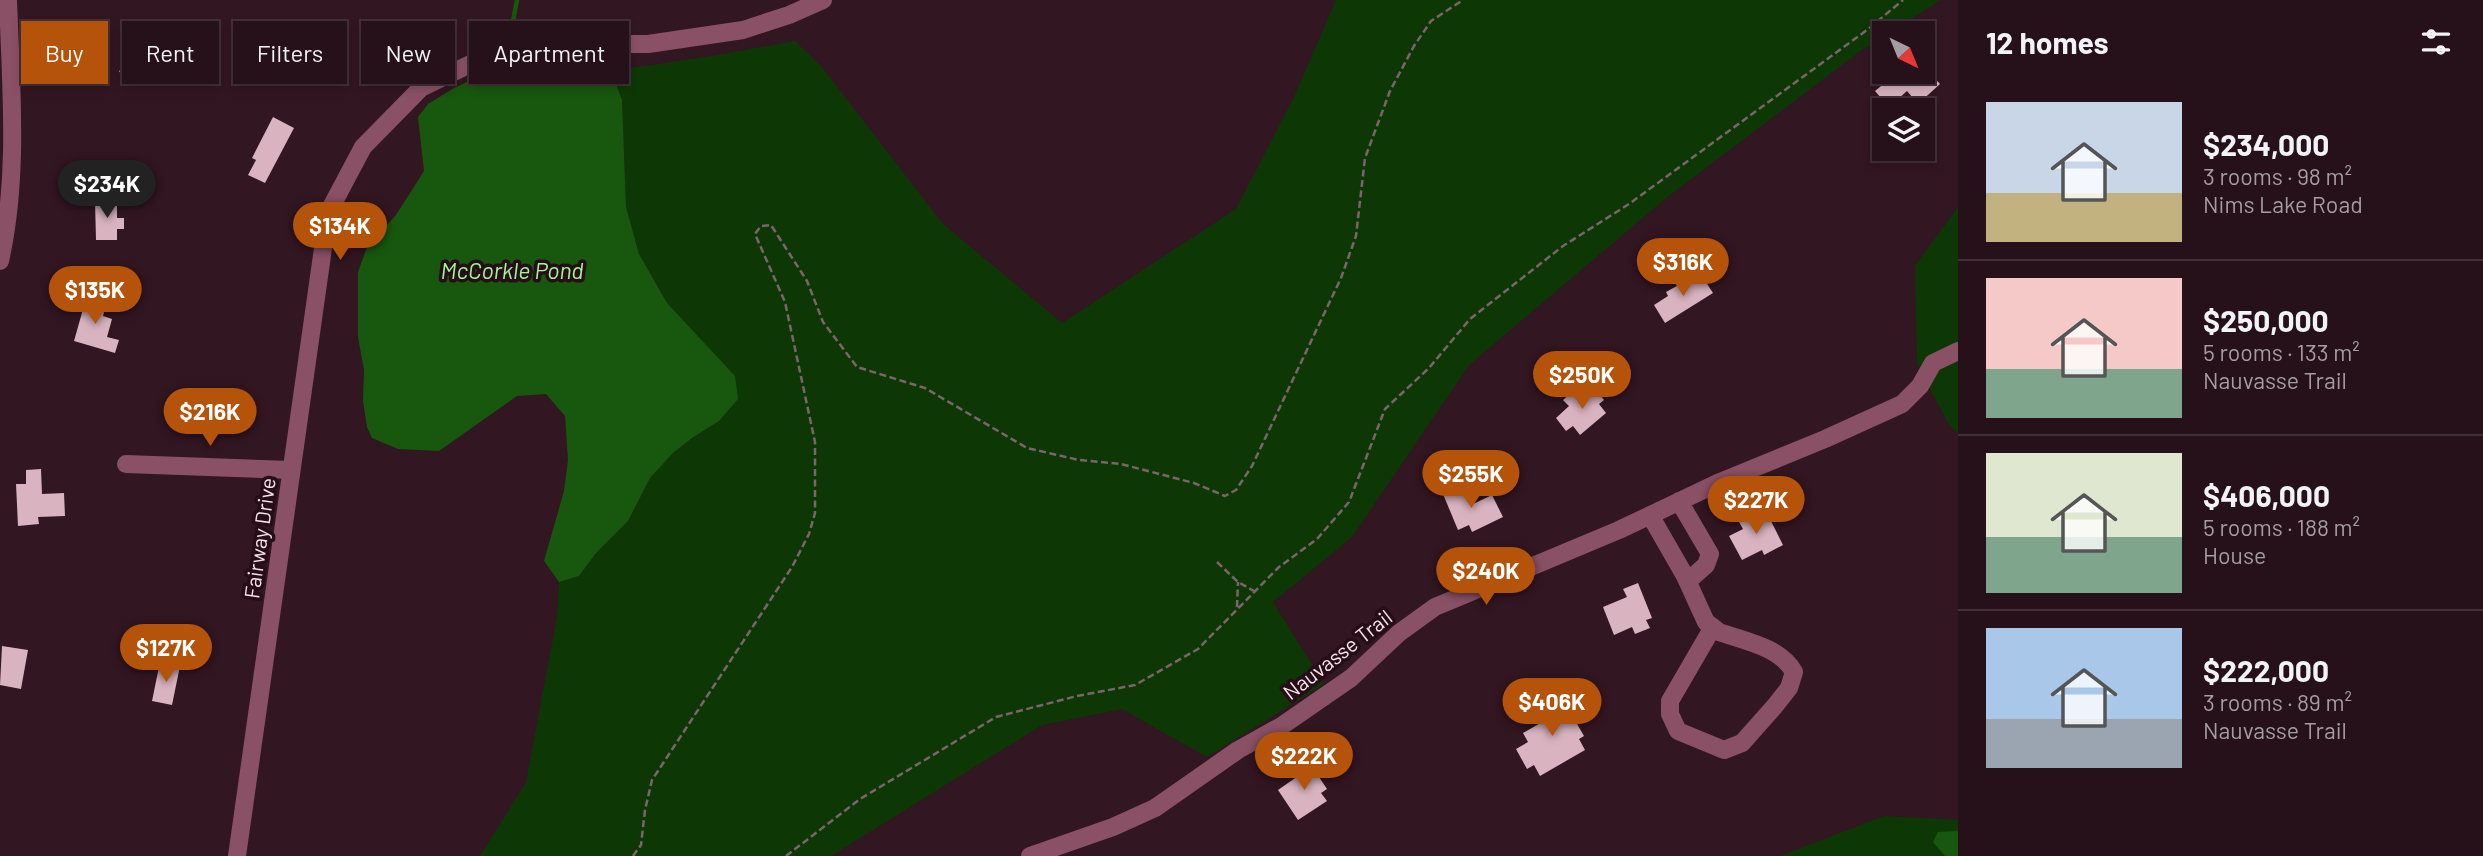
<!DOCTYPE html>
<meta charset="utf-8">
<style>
:root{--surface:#261019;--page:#2e1922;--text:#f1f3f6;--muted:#a49da2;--line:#423038;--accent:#b45309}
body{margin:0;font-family:Barlow,sans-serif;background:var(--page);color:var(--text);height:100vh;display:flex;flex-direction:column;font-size:26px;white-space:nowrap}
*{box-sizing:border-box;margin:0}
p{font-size:23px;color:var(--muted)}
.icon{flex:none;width:38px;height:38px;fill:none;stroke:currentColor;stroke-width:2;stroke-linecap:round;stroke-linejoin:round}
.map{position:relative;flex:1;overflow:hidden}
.details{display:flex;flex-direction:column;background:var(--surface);width:525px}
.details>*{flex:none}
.top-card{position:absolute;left:21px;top:21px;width:665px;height:63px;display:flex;gap:14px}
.needle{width:46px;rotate:137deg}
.controls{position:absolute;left:1872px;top:21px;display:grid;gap:14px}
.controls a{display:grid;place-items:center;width:63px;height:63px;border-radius:0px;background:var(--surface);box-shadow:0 4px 10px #0003,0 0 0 2px var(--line);font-size:35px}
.price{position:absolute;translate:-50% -60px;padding:0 16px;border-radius:24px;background:var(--accent);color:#fff;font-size:23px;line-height:46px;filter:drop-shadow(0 2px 4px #0008)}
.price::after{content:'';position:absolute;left:50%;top:42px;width:21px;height:16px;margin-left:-10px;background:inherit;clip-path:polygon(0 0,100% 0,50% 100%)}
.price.selected{background:#222;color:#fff}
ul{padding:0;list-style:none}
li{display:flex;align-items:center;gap:21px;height:175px;padding:0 28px}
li+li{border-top:2px solid var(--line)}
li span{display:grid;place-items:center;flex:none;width:196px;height:140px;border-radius:0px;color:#555}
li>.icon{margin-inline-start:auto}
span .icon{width:84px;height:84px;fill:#fffc;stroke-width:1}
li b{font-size:30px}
h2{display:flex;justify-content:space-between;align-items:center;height:84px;padding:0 28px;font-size:30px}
.pill{padding:0 24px;border-radius:0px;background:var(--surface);box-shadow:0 4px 10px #0003,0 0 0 2px var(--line);font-size:24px;line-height:63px}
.pill.selected{background:var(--accent);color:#fff}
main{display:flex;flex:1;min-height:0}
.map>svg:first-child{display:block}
.green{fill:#0d3806}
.water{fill:#18570e}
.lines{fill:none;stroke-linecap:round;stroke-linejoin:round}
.stream{stroke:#18570e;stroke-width:4.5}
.building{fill:#d9b3c0}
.path{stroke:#7c636c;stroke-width:2.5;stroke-dasharray:7 3.5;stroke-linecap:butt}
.minor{stroke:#8a5066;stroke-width:18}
.labels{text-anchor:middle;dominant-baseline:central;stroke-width:7;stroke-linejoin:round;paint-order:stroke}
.street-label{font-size:21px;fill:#f8e4eb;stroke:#270d18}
.water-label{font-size:23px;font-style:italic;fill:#a1f595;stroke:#270d18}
</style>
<main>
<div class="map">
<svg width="1958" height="856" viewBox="0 0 1958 856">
<rect width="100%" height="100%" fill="#321621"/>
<path class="green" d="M1336,0H1941L1889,33H1885V36L1859,52L1665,199L1469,365L1352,537L1273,602L1324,684L1207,757L1122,709L1042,725L831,856H480L526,782L557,617L559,582L579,576L596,553L628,521L650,478L673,453L692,438L719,421L734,376L667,303L639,254L626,207L622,100L611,71L711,56L795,41L821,66L943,224L1062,323L1236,209L1294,97Z
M1958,207V434L1948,423L1917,364L1915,266Z
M1884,816L1958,820V856H1780Z"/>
<path class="water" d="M558,57L589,60L611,71L622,100L626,207L639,254L667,303L735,376L738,399L719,421L692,438L673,453L650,478L628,521L596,553L579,576L559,582L544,561L564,491L568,460L565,416L546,394L517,396L439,451L398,449L372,438L367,427L363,401L364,370L358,337V272L367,247L396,215L424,171L418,117L428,104L454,88L514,61Z
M1958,831V856H1945L1933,842L1938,832Z"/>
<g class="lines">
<path class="stream" d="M512,26L517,0"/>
</g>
<path class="building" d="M155,46L159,52L166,47L174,59L180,54L191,69L177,79L172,72L156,82L148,70L127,83L119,71Z
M1898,72H1929L1940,84L1918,104L1907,91L1889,107L1875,91Z
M273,117L294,128L265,183L248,175L256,160L252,158Z
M117,200V218H124V229H117V240H96L95,201Z
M1700,273L1713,293L1665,323L1654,305L1668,296L1666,292Z
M87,295L107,301L103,316L112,319L107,337L119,340L115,353L74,341Z
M1594,387L1604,400L1599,404L1606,413L1580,435L1573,426L1566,431L1556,418L1569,406L1563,400L1575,390L1582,398Z
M41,469L42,494L64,493L65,516L38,517L39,524L18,526L16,484H26V470Z
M1461,485L1471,505L1492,495L1503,517L1472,532L1469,525L1458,530L1443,494Z
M1765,509L1783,545L1764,555L1762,550L1742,560L1729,536L1743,529L1739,522Z
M1638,583L1652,618L1646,620L1650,628L1635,634L1632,627L1614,635L1603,607L1627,597L1623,589Z
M2,646L28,650L21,689L0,685Z
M160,662L180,666L172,705L152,701Z
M1553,691L1557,698L1561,696L1584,736L1579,739L1585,750L1540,776L1534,765L1527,769L1516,749L1528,742L1523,733L1551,717L1540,698Z
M1309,762L1327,789L1321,793L1327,801L1298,820L1278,790L1298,776L1295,772Z"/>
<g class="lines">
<path class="path" d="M1217,562L1238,582L1254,591
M1237,607L1238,582
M633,856L641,845L645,810L652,780L792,567L809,534L815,513V442L785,302L755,234L761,226L771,225L807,281L823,322L857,367L925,388L1027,448L1079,460L1121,464L1194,483L1225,496L1236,490L1252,466L1341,278L1356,236L1365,158L1390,91L1414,46L1431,21L1463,0
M786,856L860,799L996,717L1077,696L1135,685L1198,649L1279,567L1317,539L1349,502L1385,409L1429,368L1470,319L1563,246L1629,204L1867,30L1903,0"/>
<path class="minor" d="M0,261C19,176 11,87 8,0
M126,464L291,470
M1679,501L1710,554L1706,565L1688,581
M1650,515L1685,576L1706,622L1719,632C1745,641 1780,647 1794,672L1789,688L1774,707L1742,743L1724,750L1678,731L1670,714V701L1713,627
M237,856L328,213L363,147L421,88L499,50L566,44H648L743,30L789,15L823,0
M1030,856L1113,827L1155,808L1238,750L1283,725L1351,678L1399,633L1435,607L1619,530L1720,482L1825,439L1902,404L1920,386L1933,363L1958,351"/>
</g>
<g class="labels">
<g class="street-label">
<text transform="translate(259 538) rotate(-82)">Fairway Drive</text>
<text transform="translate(1337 654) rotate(-38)">Nauvasse Trail</text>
</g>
<g class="water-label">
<text x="512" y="270">McCorkle Pond</text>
</g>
</g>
</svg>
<div class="controls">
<a><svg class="needle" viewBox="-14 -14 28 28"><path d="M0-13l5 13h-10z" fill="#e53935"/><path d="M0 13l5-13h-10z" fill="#a49da2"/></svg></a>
<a><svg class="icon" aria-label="layers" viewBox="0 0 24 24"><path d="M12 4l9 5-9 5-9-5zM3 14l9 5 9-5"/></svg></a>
</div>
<b class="price selected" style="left:107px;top:220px">$234K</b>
<b class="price" style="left:340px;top:262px">$134K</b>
<b class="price" style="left:1683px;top:298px">$316K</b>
<b class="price" style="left:95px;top:326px">$135K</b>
<b class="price" style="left:1582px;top:411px">$250K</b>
<b class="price" style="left:210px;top:448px">$216K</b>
<b class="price" style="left:1471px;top:510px">$255K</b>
<b class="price" style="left:1756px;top:536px">$227K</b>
<b class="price" style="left:1486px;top:607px">$240K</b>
<b class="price" style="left:166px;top:684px">$127K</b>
<b class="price" style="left:1552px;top:738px">$406K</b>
<b class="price" style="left:1304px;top:792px">$222K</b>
<div class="top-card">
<a class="pill selected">Buy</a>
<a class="pill">Rent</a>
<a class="pill">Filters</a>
<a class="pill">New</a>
<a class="pill">Apartment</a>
</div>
</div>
<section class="details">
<h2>12 homes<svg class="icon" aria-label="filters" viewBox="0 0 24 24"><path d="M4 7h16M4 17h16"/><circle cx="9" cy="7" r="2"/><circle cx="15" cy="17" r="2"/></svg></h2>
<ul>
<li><span style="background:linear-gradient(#c9d6e8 65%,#c2b280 0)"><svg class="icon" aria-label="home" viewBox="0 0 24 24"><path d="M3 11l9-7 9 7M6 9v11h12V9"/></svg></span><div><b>$234,000</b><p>3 rooms · 98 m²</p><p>Nims Lake Road</p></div></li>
<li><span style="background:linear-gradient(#f6c9c9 65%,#7fa58c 0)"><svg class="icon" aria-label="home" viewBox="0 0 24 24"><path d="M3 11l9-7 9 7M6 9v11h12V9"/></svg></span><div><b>$250,000</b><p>5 rooms · 133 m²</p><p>Nauvasse Trail</p></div></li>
<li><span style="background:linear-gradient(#dfe7d0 60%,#7fa58c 0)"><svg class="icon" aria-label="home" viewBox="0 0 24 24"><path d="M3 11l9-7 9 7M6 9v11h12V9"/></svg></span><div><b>$406,000</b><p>5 rooms · 188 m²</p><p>House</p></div></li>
<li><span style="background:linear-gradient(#a9c7e8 65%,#9aa5b1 0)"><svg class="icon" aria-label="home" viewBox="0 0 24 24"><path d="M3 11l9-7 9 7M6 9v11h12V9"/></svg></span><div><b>$222,000</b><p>3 rooms · 89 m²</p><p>Nauvasse Trail</p></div></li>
</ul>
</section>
</main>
